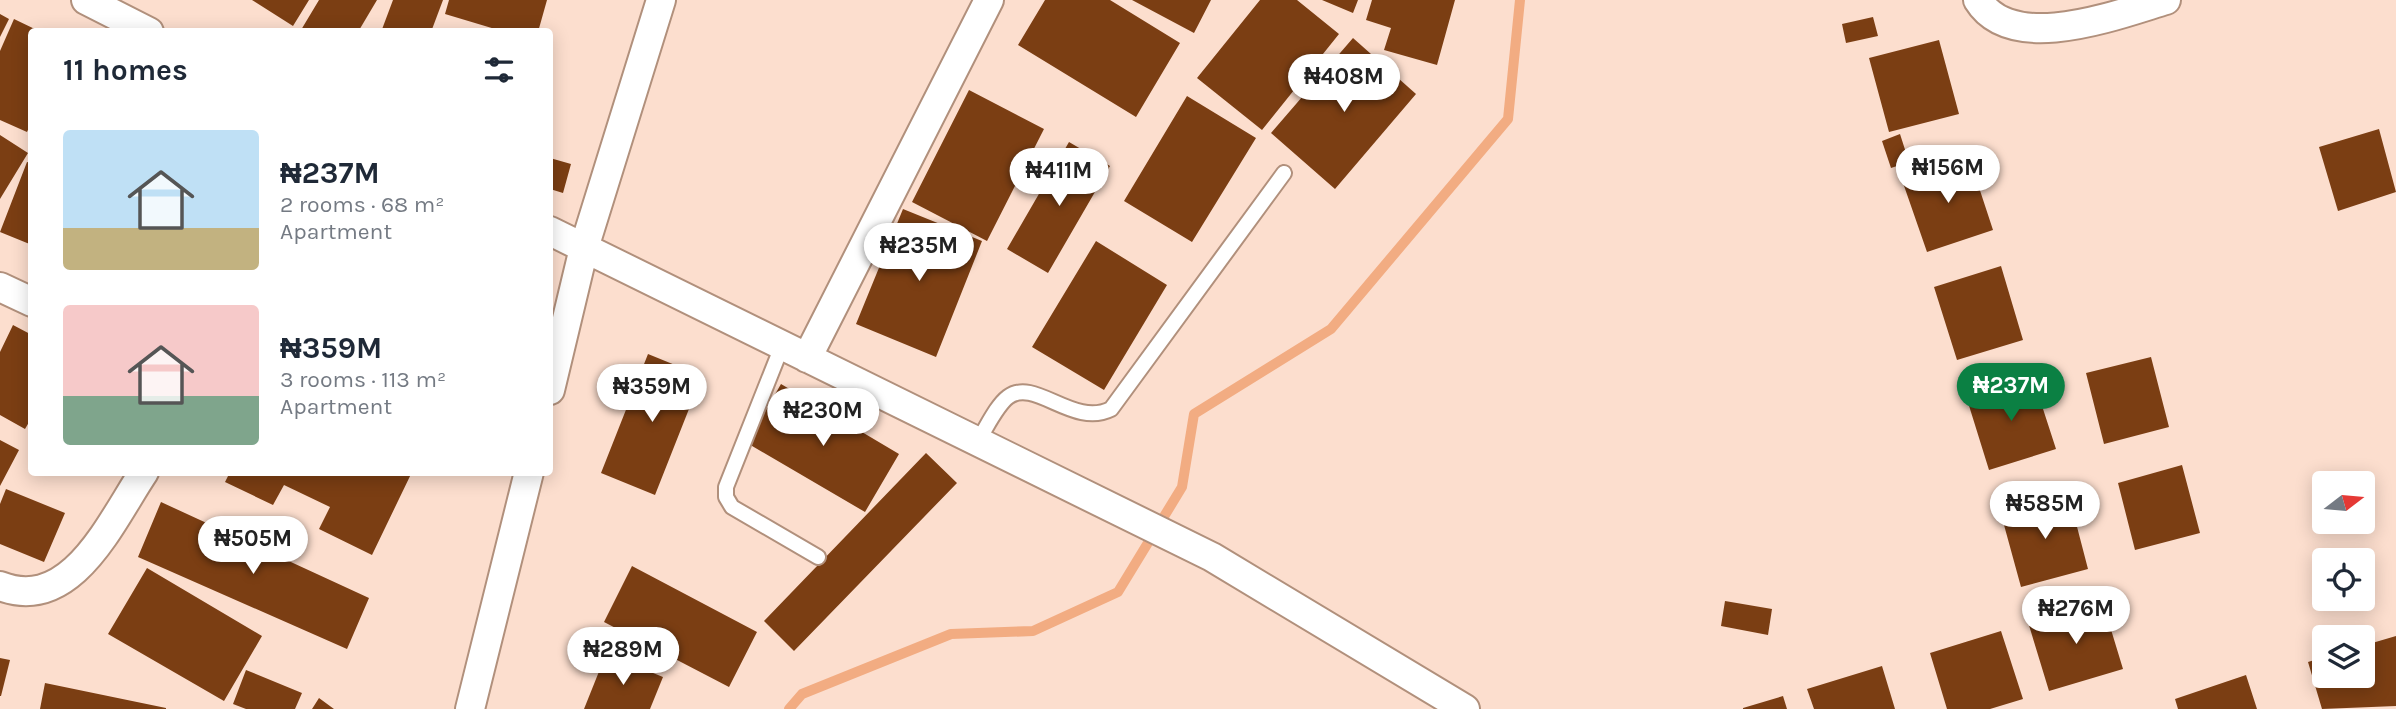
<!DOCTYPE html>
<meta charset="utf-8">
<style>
:root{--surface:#fff;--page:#f2f2f3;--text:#1f2937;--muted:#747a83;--accent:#0b8043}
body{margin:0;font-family:Karla,sans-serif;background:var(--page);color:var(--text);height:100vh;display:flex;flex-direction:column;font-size:26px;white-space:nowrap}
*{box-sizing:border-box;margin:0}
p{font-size:23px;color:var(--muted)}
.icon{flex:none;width:38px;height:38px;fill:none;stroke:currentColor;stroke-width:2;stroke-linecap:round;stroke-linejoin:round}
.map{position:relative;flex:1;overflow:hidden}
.side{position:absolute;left:28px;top:28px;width:525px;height:448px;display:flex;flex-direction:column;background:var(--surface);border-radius:7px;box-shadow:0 4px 18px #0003}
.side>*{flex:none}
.needle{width:46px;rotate:74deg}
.fabs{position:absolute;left:2312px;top:471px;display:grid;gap:14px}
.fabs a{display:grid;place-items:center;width:63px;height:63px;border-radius:7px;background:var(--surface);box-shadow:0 4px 18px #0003;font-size:35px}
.price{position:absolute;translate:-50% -60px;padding:0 16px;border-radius:24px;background:#fff;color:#222;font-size:23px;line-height:46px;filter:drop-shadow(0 2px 4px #0008)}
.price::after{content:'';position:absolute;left:50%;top:42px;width:21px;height:16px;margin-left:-10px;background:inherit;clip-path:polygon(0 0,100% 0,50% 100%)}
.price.selected{background:var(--accent);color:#fff}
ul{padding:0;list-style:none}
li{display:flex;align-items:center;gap:21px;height:175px;padding:0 35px}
li span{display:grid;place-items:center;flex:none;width:196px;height:140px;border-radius:7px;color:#555}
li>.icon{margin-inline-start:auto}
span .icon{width:84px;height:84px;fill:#fffc;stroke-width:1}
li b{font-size:30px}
h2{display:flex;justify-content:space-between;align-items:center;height:84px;padding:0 35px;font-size:30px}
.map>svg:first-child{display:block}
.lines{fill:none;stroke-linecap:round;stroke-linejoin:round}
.stream{stroke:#f2ac82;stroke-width:10}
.building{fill:#7b3e13}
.service-casing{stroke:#b1907c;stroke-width:18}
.minor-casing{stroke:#b1907c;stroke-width:32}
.service{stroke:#fff;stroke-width:14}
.minor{stroke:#fff;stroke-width:28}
</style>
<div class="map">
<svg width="2396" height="709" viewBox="0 0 2396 709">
<rect width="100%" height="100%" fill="#fcdece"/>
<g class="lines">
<path class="stream" d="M789,709L802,694L951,634L1033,631L1118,592L1182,487L1194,414L1331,329L1508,119L1520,0"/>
</g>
<path class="building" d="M252,0H309L293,26Z
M319,0H377L358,32H304L301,30Z
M393,0H443L431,32H381Z
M449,0H547L538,32H505L445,14Z
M1045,0H1110L1180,43L1136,117L1018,45Z
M1132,0H1211L1194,33Z
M1260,0H1297L1339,34L1262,130L1197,78Z
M1322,0H1358L1353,13Z
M1372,0H1455L1437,65L1384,50L1391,28L1366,20Z
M0,14L9,19L0,37Z
M1873,17L1878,36L1846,43L1842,24Z
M14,19L41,32H32V121L27,132L0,120V51Z
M1353,38L1416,94L1335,189L1271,133Z
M1939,40L1959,114L1889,132L1869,58Z
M969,90L1044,129L987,241L912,202Z
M1187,96L1256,138L1192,242L1124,201Z
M2379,129L2396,192L2338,211L2319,147Z
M1900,134L1909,162L1891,168L1882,141Z
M0,135L28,153L0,199Z
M1069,142L1110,166L1048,273L1007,249Z
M1969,157L1993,230L1927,252L1902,180Z
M550,158L571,164L563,193L550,189Z
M27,162L32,163V245L0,232Z
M903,209L982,241L936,357L856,324Z
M1096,241L1167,285L1104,390L1032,347Z
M2001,266L2023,340L1957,360L1934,287Z
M13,325L32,335V417L25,429L0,415V352Z
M648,354L702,376L655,495L601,473Z
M2151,357L2169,427L2104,444L2086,373Z
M2032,375L2056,449L1989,470L1966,396Z
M781,384L899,454L865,512L747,443Z
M0,440L19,450L0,486Z
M926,453L957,483L794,651L764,621Z
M2182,465L2200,533L2135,550L2118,483Z
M230,472H412L372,555L319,529L330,507L284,485L273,505L225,482Z
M6,489L65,513L44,562L0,544V504Z
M2069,496L2088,569L2021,587L2001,514Z
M161,502L369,598L347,649L138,557Z
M632,566L757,632L729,687L604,622Z
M147,568L262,636L224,701L108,634Z
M2102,600L2123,669L2049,691L2028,622Z
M1725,601L1772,609L1768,635L1721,626Z
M2001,631L2023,699L1990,709H1947L1930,653Z
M2396,636V706L2322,709L2308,662L2324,657V676H2362V646Z
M606,654L663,677L650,709H584Z
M0,658L10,660L1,696H0Z
M1882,666L1895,709H1814L1807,689Z
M246,670L302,693L295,709H246L233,704Z
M2246,675L2257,709H2178L2175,699Z
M45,683L166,708V709H40Z
M1783,696L1787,709H1743V708Z
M319,698L334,709H312Z"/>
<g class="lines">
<g class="service-casing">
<path id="service" d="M782,346L726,487V497L732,507L818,557
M977,442C986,429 996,406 1008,397C1035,377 1073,428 1111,409L1284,173"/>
</g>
<g class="minor-casing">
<path id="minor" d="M86,0L149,32
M1978,0C2012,55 2116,15 2166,0
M550,231L1212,557L1465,709
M0,287L32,302
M807,358L989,0
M550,390L584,248L661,0
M0,586C72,614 111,521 144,472
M470,709L529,472"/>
</g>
<use href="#service" class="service"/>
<use href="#minor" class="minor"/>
</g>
</svg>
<div class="fabs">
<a><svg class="needle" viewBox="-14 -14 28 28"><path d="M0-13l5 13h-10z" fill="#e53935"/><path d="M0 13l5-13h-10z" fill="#747a83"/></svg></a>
<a><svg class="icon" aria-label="locate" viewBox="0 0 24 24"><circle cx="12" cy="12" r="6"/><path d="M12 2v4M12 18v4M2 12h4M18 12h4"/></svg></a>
<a><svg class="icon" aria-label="layers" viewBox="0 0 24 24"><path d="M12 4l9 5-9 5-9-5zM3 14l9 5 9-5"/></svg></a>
</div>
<b class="price" style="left:1344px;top:114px">₦408M</b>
<b class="price" style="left:1948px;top:205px">₦156M</b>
<b class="price" style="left:1059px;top:208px">₦411M</b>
<b class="price" style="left:919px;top:283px">₦235M</b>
<b class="price selected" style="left:2011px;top:423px">₦237M</b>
<b class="price" style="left:652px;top:424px">₦359M</b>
<b class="price" style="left:823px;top:448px">₦230M</b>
<b class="price" style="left:2045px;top:541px">₦585M</b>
<b class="price" style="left:253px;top:576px">₦505M</b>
<b class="price" style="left:2076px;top:646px">₦276M</b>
<b class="price" style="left:623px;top:687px">₦289M</b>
<section class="side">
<h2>11 homes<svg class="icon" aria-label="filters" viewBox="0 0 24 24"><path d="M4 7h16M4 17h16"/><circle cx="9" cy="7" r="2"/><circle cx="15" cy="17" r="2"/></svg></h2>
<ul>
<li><span style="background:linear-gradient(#bfe0f5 70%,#c2b280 0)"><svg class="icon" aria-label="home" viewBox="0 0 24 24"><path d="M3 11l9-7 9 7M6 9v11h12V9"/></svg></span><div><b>₦237M</b><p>2 rooms · 68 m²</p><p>Apartment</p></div></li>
<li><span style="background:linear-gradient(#f6c9c9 65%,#7fa58c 0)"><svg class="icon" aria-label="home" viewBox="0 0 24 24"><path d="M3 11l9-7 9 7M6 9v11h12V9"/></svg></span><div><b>₦359M</b><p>3 rooms · 113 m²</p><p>Apartment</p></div></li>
</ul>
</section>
</div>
